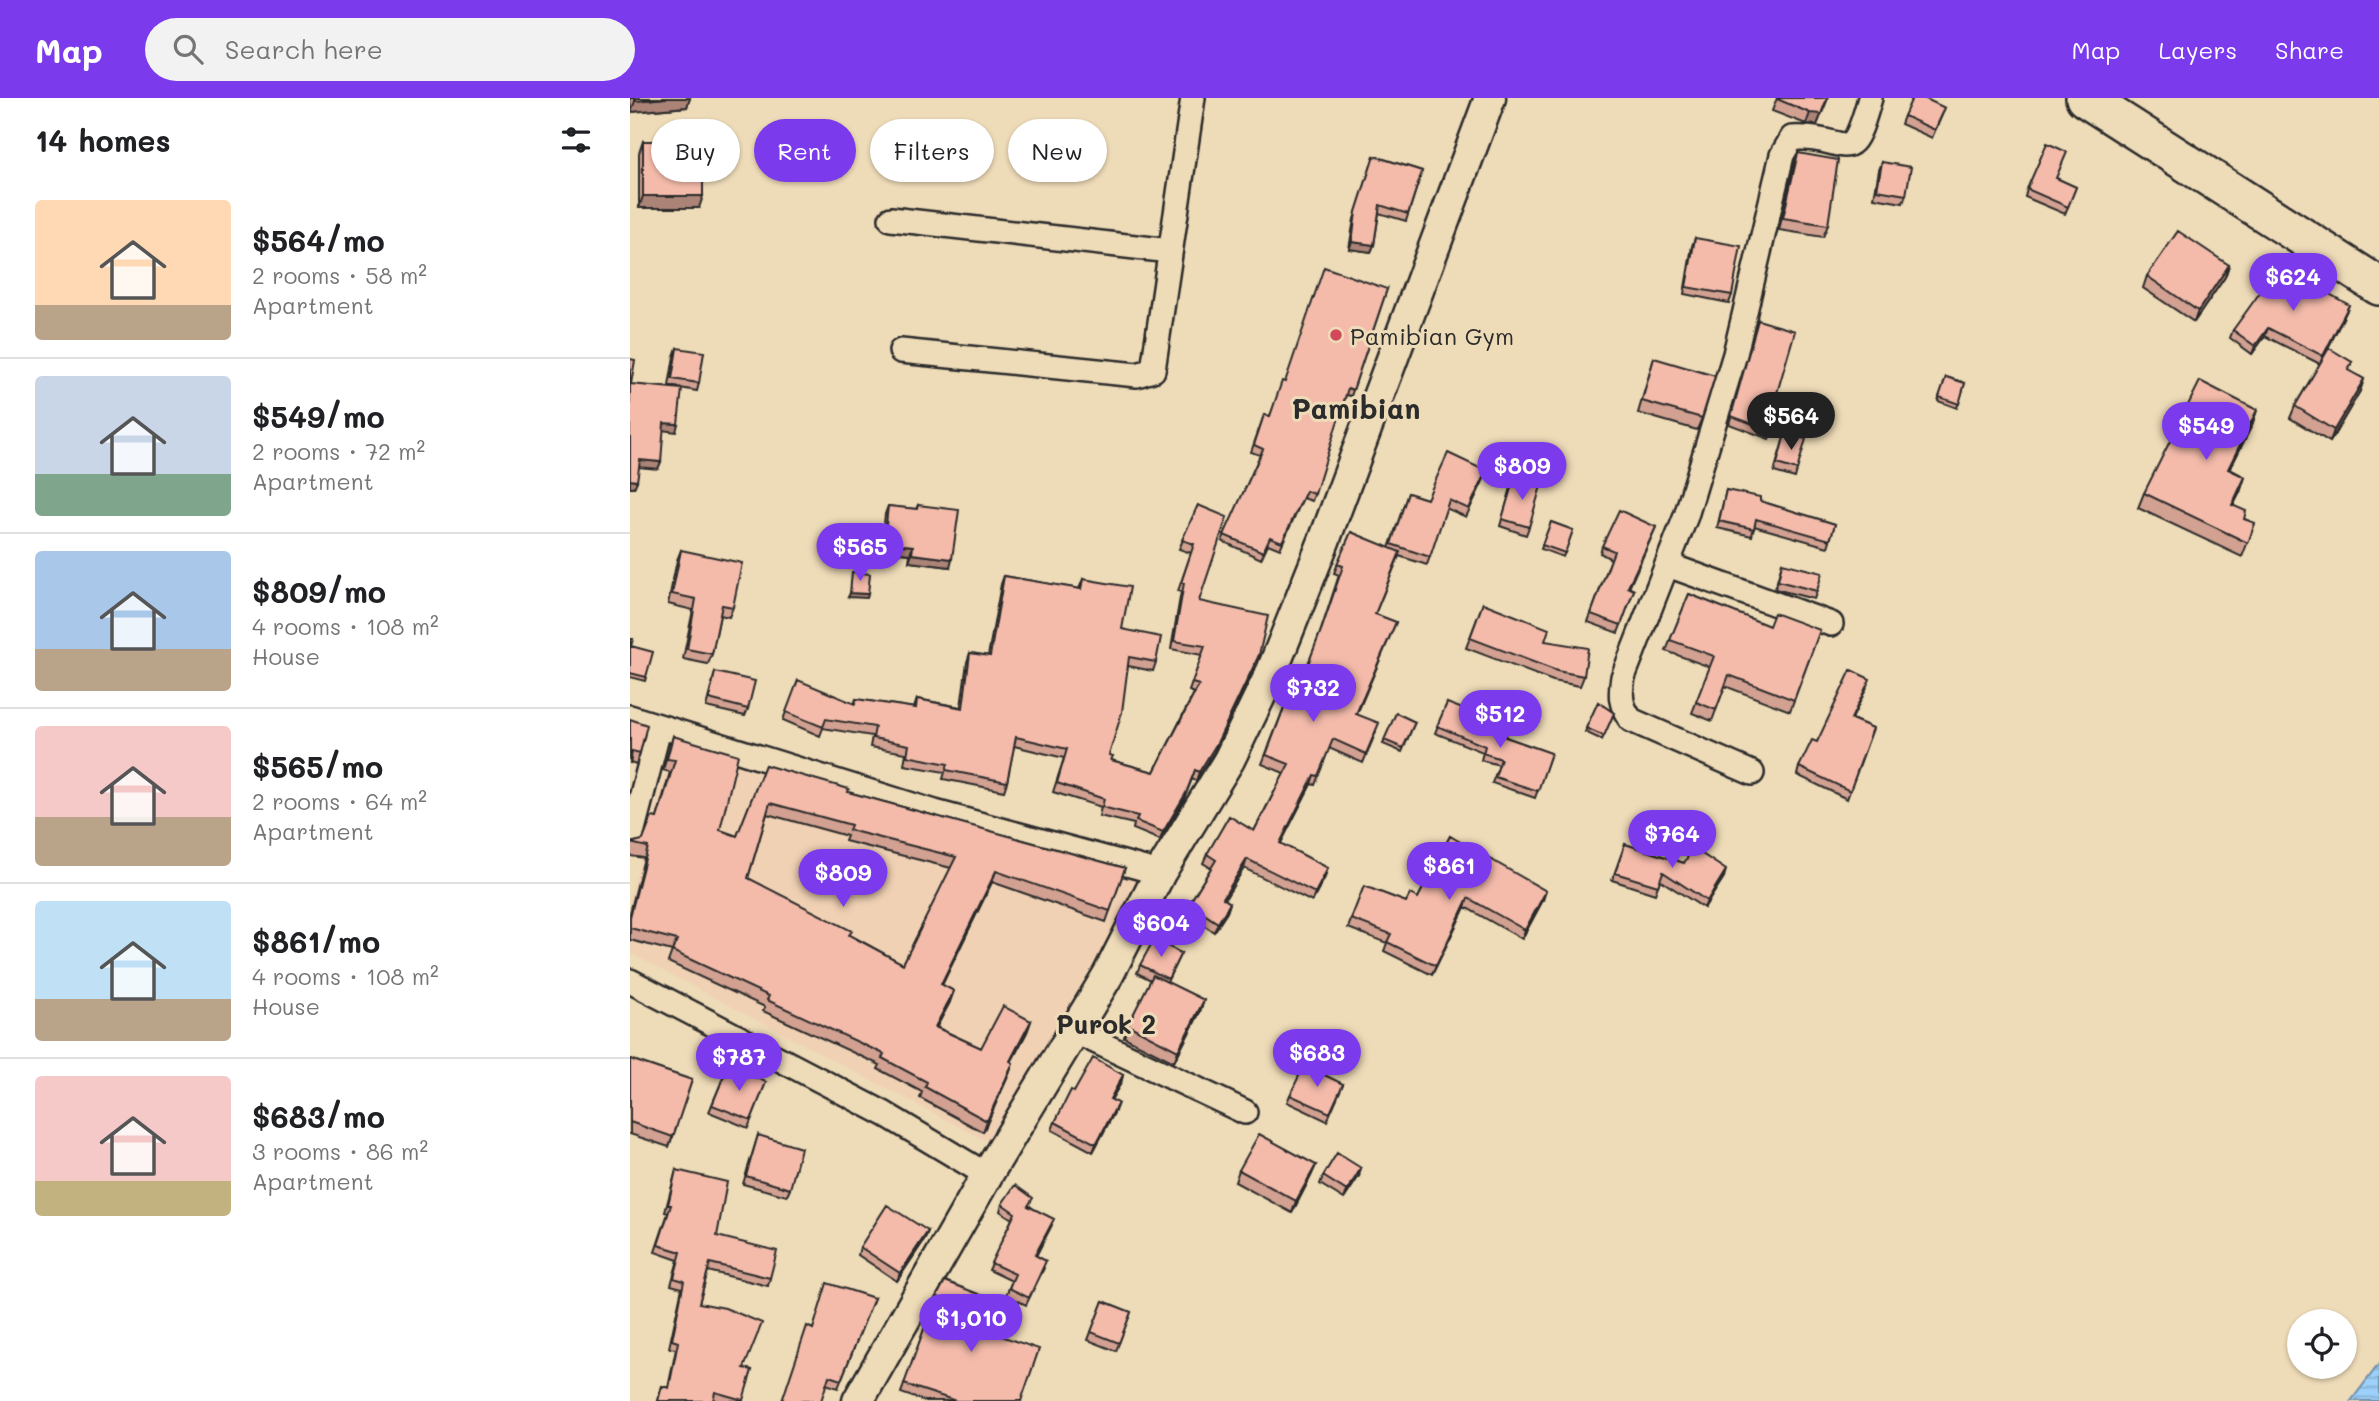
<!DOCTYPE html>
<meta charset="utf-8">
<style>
:root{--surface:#fff;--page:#f2f2f2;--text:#202124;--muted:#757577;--line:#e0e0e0;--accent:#7c3aed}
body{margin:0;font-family:Mali,sans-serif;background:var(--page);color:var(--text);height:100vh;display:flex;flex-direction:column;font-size:26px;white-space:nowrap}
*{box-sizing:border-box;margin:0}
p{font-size:23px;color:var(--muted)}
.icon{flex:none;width:38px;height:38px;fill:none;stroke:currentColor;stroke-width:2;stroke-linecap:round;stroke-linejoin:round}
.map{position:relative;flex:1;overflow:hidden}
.sheet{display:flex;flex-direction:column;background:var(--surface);width:630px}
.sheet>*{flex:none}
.guide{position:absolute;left:21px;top:21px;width:665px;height:63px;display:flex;gap:14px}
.fabs{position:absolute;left:1657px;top:1211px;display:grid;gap:14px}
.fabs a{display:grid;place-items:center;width:70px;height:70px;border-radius:50%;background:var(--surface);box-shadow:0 2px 5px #0004;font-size:35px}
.price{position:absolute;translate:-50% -60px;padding:0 16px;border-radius:24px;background:var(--accent);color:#fff;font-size:23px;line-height:46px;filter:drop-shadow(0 2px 4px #0008)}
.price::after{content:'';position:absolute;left:50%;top:42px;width:21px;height:16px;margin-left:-10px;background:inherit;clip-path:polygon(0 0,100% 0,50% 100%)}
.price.on{background:#222;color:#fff}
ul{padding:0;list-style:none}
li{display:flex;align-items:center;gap:21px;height:175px;padding:0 35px}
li+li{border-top:2px solid var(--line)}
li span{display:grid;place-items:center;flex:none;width:196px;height:140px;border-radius:7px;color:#555}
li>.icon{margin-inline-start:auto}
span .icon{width:84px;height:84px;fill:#fffc;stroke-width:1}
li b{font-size:30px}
h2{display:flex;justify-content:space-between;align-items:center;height:84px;padding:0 35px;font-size:30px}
.pill{padding:0 24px;border-radius:32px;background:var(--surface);box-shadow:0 2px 5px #0004;font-size:24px;line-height:63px}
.pill.on{background:var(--accent);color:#fff}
header{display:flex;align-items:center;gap:42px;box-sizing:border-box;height:98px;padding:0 35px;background:var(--accent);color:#fff}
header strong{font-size:33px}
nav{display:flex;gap:38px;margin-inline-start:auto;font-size:24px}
.search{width:490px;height:63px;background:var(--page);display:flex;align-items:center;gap:18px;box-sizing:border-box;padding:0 24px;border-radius:38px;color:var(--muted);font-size:26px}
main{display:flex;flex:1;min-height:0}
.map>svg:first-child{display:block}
.built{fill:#f0d1b4}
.water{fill:url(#water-rules);stroke:#6f8ea7;stroke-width:2}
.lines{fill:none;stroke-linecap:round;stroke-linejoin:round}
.minor-casing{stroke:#2b2b2b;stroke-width:28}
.tertiary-casing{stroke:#2b2b2b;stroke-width:35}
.primary-casing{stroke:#2b2b2b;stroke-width:42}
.minor{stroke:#eedbb8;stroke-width:23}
.tertiary{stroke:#eedbb8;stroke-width:30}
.primary{stroke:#eedbb8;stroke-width:37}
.wall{fill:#d2a192;stroke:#2b2b2b;stroke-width:2;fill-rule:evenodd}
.shaded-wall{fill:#ab8377;stroke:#2b2b2b;stroke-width:2}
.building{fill:#f4bbaa;stroke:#2b2b2b;stroke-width:2;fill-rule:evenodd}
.poi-dot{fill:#d1495b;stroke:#eedbb8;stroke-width:2.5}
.labels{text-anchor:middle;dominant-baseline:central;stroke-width:6;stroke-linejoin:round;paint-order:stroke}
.poi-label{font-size:24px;fill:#2b2b2b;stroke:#eedbb8;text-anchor:start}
.neighbourhood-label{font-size:26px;font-weight:bold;fill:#2b2b2b;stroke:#eedbb8}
.quarter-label{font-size:28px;font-weight:bold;fill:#2b2b2b;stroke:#eedbb8}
</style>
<header>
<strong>Map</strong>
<div class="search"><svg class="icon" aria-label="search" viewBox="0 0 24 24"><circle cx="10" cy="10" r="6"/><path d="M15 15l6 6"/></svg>Search here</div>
<nav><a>Map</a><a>Layers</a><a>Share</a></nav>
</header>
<main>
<section class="sheet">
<h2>14 homes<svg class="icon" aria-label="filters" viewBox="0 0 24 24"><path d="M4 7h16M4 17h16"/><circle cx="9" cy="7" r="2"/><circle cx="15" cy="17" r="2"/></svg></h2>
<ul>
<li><span style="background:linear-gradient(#ffd9b3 75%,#b9a48a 0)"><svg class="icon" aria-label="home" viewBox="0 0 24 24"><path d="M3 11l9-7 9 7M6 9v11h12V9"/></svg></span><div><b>$564/mo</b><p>2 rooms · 58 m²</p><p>Apartment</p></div></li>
<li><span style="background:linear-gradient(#c9d6e8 70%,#7fa58c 0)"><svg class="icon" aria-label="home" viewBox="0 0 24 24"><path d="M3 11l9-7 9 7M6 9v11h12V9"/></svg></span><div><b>$549/mo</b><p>2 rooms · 72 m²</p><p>Apartment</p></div></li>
<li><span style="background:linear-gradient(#a9c7e8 70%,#b9a48a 0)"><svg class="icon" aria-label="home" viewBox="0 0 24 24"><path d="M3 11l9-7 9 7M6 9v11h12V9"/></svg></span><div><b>$809/mo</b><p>4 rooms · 108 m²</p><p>House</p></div></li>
<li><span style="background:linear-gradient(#f6c9c9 65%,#b9a48a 0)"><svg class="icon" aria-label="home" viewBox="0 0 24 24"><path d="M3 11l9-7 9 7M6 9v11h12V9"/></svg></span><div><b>$565/mo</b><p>2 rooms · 64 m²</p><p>Apartment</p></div></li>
<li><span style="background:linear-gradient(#bfe0f5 70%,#b9a48a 0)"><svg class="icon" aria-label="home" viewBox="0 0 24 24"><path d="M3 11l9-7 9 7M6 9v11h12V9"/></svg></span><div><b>$861/mo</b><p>4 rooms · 108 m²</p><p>House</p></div></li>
<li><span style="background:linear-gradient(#f6c9c9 75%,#c2b280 0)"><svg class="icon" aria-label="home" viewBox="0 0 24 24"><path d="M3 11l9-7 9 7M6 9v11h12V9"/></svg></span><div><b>$683/mo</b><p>3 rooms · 86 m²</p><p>Apartment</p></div></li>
</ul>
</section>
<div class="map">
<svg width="1749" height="1303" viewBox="0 0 1749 1303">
<defs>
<pattern id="water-rules" width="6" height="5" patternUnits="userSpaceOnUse" patternTransform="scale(1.75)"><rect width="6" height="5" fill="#9dd0fa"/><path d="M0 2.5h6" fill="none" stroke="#87b3d6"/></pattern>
</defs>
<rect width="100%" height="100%" fill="#eedbb8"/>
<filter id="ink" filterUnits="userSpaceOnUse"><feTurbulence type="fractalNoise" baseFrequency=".0143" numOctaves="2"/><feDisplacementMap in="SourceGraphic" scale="14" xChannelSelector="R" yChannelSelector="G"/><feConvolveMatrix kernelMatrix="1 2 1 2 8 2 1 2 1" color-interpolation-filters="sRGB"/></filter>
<g filter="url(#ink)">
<path class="built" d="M44,641L518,784L362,1046L0,855V801Z"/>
<path class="water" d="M1749,1266V1303H1721Z"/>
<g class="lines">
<g class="minor-casing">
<path id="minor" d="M261,121L540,153
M271,253L507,277L523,272L563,0
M1038,467L1201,526
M0,619L305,714L530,775
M1122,675L1001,622C990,607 990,597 993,579L1056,418L1105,256L1152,57L1162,40C1220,37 1219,75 1240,0
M0,743L29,631
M0,883L255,1016L357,1077
M444,933L615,1014"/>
</g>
<g class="tertiary-casing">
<path id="tertiary" d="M228,1303L357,1077L478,877L530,775L599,662L642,573L694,443L860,0"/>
</g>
<g class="primary-casing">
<path id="primary" d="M1455,0L1749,188"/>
</g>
<use href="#minor" class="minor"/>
<use href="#tertiary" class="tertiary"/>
<use href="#primary" class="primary"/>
</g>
<path class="wall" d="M0,0H60L57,9L1,14Z
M1147,0H1198L1187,27L1176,26L1142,13Z
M1312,17L1302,40L1271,26L1274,18Z
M13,43L69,110H9V55Z
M1168,55L1198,127L1193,139L1149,132L1164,67Z
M744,58L792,73L776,123L749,115L744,147L741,154L719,151L724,121Z
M1252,64L1276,97L1273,105L1244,100L1249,72Z
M1426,80L1446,89L1435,116L1395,99L1397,91Z
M1065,140L1102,197L1099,205L1054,196L1062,148Z
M1599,167L1595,179L1564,224L1513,190L1517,178Z
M757,191L721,298L716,297L682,403L673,400L650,451L638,446L631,461L592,443L630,357L621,354L634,317L640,318L655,284Z
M1716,214L1692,262L1722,264L1719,272L1734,281L1730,293L1700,344L1660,320L1665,308L1690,266L1635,238L1622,256L1600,240L1603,232Z
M1128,222L1147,295L1155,298L1139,341L1099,326Z
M47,250L69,285L67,293L39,288L44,258Z
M1024,260L1072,320L1067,332L1008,315Z
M1316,279L1335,285L1327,310L1308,303Z
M1627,312L1622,327L1600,371L1615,379L1610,394L1603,408L1614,421L1625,425L1612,459L1508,410L1514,395Z
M1155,336L1167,372L1165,380L1144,374Z
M884,380L899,429L896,437L870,428Z
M854,381L836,419L816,410L797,467L769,458L745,516L766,524L727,616L746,634L733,665L699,650L685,687L681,686L651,745L695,779L682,804L614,770L595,801L600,805L597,814L584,834L555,815L559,806L581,770L573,765L577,756L624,733L654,675L632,666L667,576L673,579L690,535L709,477L704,475L721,434L759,450L778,395L797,401Z
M1096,392L1130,403L1205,426L1198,449L1124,428L1122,438L1087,430Z
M288,407L320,469L279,464L280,456L251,453L255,416L258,408L286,411Z
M568,407L569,503L629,557L584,654L566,683L562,681L553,703L530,742L503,731L504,726L469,718L471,709L423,694L434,660L384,648L377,684L374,693L313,681L315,674L274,667L276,655L240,649L242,638L193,630L190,638L153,622L156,614L224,606L226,601L284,610L287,601L331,609L337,564L340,555L358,558L371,486L374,478L449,491L453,481L492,531L526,564L523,573L498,568L479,657L481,662L524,674L564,595L559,593L572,557L541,551L551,494L548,493L561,455L549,451Z
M921,424L943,432L933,459L911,451Z
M1026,429L999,490L1004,492L988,535L958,524L981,461L970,455L972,448Z
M51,452L103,509L99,519L90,517L82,556L78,566L53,561L63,512L38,506L47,462Z
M1152,465L1187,493L1184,501L1145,491Z
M1059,496L1139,528L1190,532L1160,613L1095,588L1082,623L1062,615L1080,569L1036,553Z
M853,505L915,543L954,578L950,588L923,583L836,550Z
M0,541L1,548L16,579L15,583L0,579Z
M85,574L118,611L115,618L76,609Z
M1237,589L1222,621L1243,630L1217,701L1167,677L1169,669L1187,644Z
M968,604L984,615L972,642L955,634Z
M817,605L834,624L921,655L905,700L862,685L869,667L851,662L853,654L805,635Z
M766,615L785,624L772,654L753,646Z
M0,621L10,655L6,666L0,664Z
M43,638L90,732L107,738L135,667L218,694L495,770L476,824L362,784L312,887L320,904L306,929L351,950L401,923L397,934L381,964L383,965L379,976L353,1034L290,1000L292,994L248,971L250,967L133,913L135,909L38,864L42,853L0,842V815L14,760L0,758V745L13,742L27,720L40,674L33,672ZM137,716L217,738L215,743L321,770L273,866L220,837L118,780Z
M820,738L913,802L892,841L835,809L802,877L754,853L757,845L718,830L734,788L776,804L788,800Z
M995,746L1054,765L1094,779L1074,810L1030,782L1025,796L982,782Z
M551,855L537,884L570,914L544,964L494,939L498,927L521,882L507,875L510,867Z
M0,961L62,982L39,1049L0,1036Z
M98,968L136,984L118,1030L79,1014Z
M493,977L491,985L481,1001L485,1013L463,1054L422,1032L425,1024L444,994Z
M713,986L697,1023L657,1004L660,997Z
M128,1037L160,1091L157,1098L113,1086Z
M686,1067L681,1078L662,1115L605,1084L609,1072Z
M46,1072L87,1138L140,1180L138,1188L78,1173L69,1205L114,1270L122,1272L112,1303H88L84,1302L83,1303H28L32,1288L38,1290L46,1251L39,1250L52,1190L41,1187L48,1162L25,1154L38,1115L35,1114Z
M693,1078H729L714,1101L690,1086Z
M372,1106L400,1108L422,1127L406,1158L414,1170L396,1207L376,1197L382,1183L359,1172L382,1121L370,1113Z
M298,1133L295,1141L267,1183L228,1157L230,1149Z
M307,1198L366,1236L391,1303H294L271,1295L300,1215L328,1223L304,1207Z
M244,1200L208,1290L196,1286L183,1230Z
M473,1203L501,1214L486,1253L458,1242Z"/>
<path class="shaded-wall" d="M35,0H60L57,9L1,14L5,3Z
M1198,0L1187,27L1176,26L1180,15Z
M13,98H73L69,110H9Z
M722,144L744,147L741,154L719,151Z
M1599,167L1595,179L1564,224L1568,213Z
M1719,207L1716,214L1690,266L1693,258Z
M1638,230L1635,238L1622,256L1625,248Z
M1734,281L1730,293L1700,344L1704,332Z
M1627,312L1622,327L1593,385L1598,371Z
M34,325L48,326L46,334L31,332Z
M10,362L31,364L28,371L7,369Z
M1615,379L1610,394L1596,422L1602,407Z
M0,382L7,383L4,390H0Z
M254,445L283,448L280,456L251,453Z
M282,456L322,461L320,469L279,464Z
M220,495L238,496L237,500L218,499Z
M629,557L584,654L566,683L569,674Z
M565,672L553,703L530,742L533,734Z
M684,677L681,686L646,754L650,745Z
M617,761L614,770L590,809L593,800Z
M698,770L695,779L682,804L685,795Z
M1096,772L1094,779L1074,810L1077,803Z
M366,773L362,784L307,897L311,886Z
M916,793L913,802L892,841L895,832Z
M838,800L835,809L802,877L806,868Z
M600,805L597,814L584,834L588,825Z
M324,893L320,904L301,940L305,929Z
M574,902L570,914L544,964L548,953Z
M401,923L397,934L376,974L380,963Z
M383,965L379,976L353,1034L357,1023Z
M493,977L491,985L477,1009L480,1001Z
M488,1005L485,1013L463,1054L466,1046Z
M686,1067L681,1078L662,1115L666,1103Z
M731,1070L729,1078L714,1101L717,1093Z
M298,1133L295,1141L267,1183L270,1175Z"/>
<path class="building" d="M5,0H35L5,3Z
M1147,0H1197L1191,16L1180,15L1147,1Z
M1282,0H1294L1315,10L1305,32L1274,18Z
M13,43H73V98H13Z
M1417,45L1437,54L1426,80L1446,89L1438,109L1397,91Z
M1168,55L1208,62L1198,127L1153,120Z
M744,58L792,73L778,116L750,107L744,147L722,144L726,114Z
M1252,64L1281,69L1276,97L1247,92Z
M1548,133L1599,167L1568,213L1517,178Z
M1065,140L1111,148L1102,197L1056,189Z
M1649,168L1719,207L1693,258L1638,230L1625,248L1603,232Z
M694,169L757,191L723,292L718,290L685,396L676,393L652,444L640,439L633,454L594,437L633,351L624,347L634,317L640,318L652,283L655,284Z
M1128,222L1165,233L1147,295L1155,298L1142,333L1101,318Z
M47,250L74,254L69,285L42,281Z
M1699,250L1722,264L1718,272L1734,281L1704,332L1665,308Z
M1024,260L1085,278L1072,320L1012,303Z
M0,261L5,262L1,286L52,291L48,326L34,325L31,364L10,362L7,383L0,382Z
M1316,279L1335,285L1329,306L1309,299Z
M1570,283L1627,312L1598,371L1615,379L1602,407L1616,413L1614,421L1625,425L1618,445L1514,395Z
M1155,336L1176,341L1167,372L1147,366Z
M818,355L856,373L839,411L819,402L800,459L761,446L778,395L797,401Z
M884,380L911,388L899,429L872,421Z
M1096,392L1130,399V403L1205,426L1200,442L1126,421L1124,431L1089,423Z
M288,407L329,412L322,461L282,456L283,448L254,445L258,408L287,411Z
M568,407L597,419L569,503L638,518L629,557L587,645L569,674L565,672L556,695L533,734L506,723L508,718L472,709L474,701L427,685L437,651L386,639L377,684L316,672L318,666L277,658L279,647L243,640L245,629L196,621L193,629L156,614L168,582L225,606L226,601L286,610L287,601L333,610L340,555L360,558L374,478L451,491L453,481L500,489L492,531L531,539L526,564L499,559L492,614L479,657L483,658L481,662L524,674L569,587L562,585L575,548L544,543L554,485H551L564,446L552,442Z
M989,412L1026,429L998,489L1004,492L991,527L961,516L984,453L972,448Z
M921,424L943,432L935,455L912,447Z
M721,434L770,454L745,516L766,524L726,616L749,625L736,656L703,641L688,678L684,677L650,745L698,770L685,795L617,761L593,800L600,805L588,825L559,806L586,762L577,756L599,718L624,733L659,666L636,657L667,576L673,579L692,530L713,468L707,466Z
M51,452L112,465L103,509L92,507L82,556L57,551L66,501L42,496Z
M1152,465L1192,475L1187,493L1148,483Z
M222,474L240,476L238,496L220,495Z
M1059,496L1139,528L1144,515L1190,532L1164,602L1099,577L1086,612L1066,604L1084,558L1040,542Z
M853,505L919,531L915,543L958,550L954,578L927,573L840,540Z
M0,541H3L1,548L23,554L16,579L0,575Z
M1221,572L1240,581L1221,621L1243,630L1220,693L1169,669L1182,642L1187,644Z
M85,574L125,583L118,611L79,601Z
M968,604L984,615L974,638L956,630Z
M817,605L838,613L834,624L876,636L875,639L921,655L908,693L865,679L871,661L853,655L855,648L807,628Z
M766,615L785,624L773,650L754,642Z
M0,621L17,627L10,655L2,653L0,666Z
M43,638L108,657L90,732L107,738L135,667L219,691L218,694L495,770L480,813L366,773L311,886L324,893L305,929L351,950L373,908L401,923L380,963L383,965L357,1023L295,989L297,984L252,960L254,956L137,902L139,898L42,853L47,842L0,830V819L18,749L0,745L13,742L22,719L27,720L45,662L37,661ZM140,705L221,727L219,732L326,759L273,866L219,837L222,833L118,780Z
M820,738L916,793L895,832L838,800L806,868L757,844L761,836L721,821L734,788L776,804L780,796L788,800Z
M995,746L1054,765L1063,750L1096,772L1077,803L1033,774L1028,788L985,775Z
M524,841L551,855L538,881L510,867Z
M523,877L574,902L548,953L498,927Z
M463,960L493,977L480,1001L488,1005L466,1046L425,1024L441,992L444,994Z
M0,961L62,982L43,1039L0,1024Z
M674,967L713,986L700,1015L660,997Z
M98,968L136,984L121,1022L82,1007Z
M629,1036L686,1067L666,1103L609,1072Z
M128,1037L171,1050L160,1091L116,1078Z
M707,1055L731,1070L717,1093L693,1078Z
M46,1072L97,1084L87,1138L147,1153L140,1180L80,1165L69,1205L95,1210L132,1225L114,1270L122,1272L113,1302L85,1294L83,1303H28L32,1288L39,1290L48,1244L42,1242L54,1183L44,1180L51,1154L28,1147L41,1107H38Z
M385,1087L403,1100L398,1108L424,1121L405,1157L416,1163L399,1200L379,1190L385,1176L361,1165L385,1115L372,1106Z
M257,1107L298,1133L270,1175L230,1149Z
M315,1183L377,1207L365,1236L409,1251L391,1303H326L274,1286L300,1215L360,1233L307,1198Z
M197,1185L244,1200L211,1282L199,1278L191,1303H152L177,1228L183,1231Z
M473,1203L501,1214L489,1245L461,1234Z"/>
</g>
<circle class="poi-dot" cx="706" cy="237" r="7"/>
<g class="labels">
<g class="poi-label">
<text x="720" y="237">Pamibian Gym</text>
</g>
<g class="neighbourhood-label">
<text x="476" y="926">Purok 2</text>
</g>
<g class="quarter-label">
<text x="726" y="310">Pamibian</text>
</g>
</g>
</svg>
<div class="fabs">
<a><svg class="icon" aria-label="locate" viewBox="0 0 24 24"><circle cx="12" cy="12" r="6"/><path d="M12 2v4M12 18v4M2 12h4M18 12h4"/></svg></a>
</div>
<b class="price" style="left:1663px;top:215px">$624</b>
<b class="price on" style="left:1161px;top:354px">$564</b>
<b class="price" style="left:1576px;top:364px">$549</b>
<b class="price" style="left:892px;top:404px">$809</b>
<b class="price" style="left:230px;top:485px">$565</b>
<b class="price" style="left:683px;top:626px">$732</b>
<b class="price" style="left:870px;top:652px">$512</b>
<b class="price" style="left:1042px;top:772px">$764</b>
<b class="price" style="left:819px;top:804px">$861</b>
<b class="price" style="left:213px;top:811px">$809</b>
<b class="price" style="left:531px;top:861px">$604</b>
<b class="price" style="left:687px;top:991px">$683</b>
<b class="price" style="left:109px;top:995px">$787</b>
<b class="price" style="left:341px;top:1256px">$1,010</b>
<div class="guide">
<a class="pill">Buy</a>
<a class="pill on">Rent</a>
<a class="pill">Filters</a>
<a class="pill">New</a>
</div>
</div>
</main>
